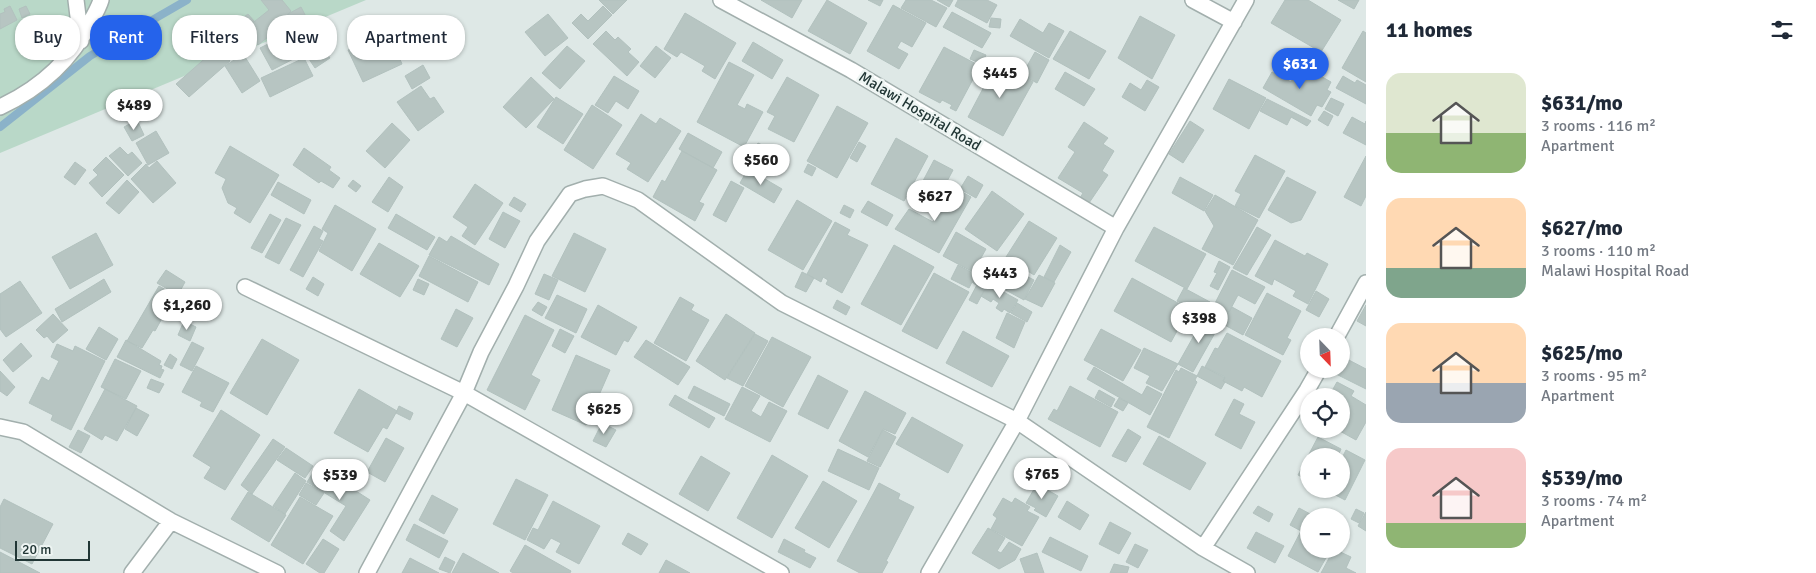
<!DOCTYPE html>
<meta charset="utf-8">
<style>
:root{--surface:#fff;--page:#f6f6f7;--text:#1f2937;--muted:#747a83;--accent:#2563eb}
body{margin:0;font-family:Signika,sans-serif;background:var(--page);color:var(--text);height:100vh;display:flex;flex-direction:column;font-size:19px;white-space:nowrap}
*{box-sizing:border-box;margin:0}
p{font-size:16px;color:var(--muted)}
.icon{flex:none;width:28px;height:28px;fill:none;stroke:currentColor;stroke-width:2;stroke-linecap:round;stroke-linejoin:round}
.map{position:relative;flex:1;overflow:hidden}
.drawer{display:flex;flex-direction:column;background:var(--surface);width:450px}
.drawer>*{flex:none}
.guide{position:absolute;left:15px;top:15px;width:475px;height:45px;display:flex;gap:10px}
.needle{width:32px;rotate:157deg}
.tools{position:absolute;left:1300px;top:328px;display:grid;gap:10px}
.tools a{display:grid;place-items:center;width:50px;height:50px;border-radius:50%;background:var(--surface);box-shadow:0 1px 4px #0004;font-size:25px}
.scale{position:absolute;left:15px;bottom:12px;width:75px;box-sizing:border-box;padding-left:5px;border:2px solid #213635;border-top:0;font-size:14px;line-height:18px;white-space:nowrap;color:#213635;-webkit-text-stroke:4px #eef5f3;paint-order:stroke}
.price{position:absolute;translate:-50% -42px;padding:0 11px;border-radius:18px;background:#fff;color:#222;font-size:16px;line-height:32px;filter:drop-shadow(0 1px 2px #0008)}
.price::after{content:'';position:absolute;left:50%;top:30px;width:15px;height:11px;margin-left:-8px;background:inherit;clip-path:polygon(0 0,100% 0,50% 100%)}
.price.current{background:var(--accent);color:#fff}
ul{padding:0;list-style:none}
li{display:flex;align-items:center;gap:15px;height:125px;padding:0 20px}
li span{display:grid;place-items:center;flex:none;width:140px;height:100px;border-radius:15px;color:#555}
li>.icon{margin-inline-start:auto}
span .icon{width:60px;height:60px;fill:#fffc;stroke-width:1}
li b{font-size:21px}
h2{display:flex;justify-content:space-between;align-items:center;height:60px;padding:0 20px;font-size:21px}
.chip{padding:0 18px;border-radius:20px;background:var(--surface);box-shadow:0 1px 4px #0004;font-size:18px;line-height:45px}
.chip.current{background:var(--accent);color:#fff}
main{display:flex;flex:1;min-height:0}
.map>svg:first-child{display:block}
.green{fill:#b9d8c8}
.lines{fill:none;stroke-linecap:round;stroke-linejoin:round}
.stream{stroke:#8bb2c9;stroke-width:8}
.building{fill:#b7c5c2;stroke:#b2c1be}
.street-casing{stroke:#a2afad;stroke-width:18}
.street{stroke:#fff;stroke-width:15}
.labels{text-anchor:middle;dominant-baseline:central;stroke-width:5;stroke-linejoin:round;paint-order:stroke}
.street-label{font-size:15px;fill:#213635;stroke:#eef5f3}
</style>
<main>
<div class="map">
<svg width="1366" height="573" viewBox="0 0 1366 573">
<rect width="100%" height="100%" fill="#dee8e6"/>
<path class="green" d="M0,0H366L0,153Z"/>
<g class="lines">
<path class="stream" d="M0,127L90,56L187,0"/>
</g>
<path class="building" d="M261,0H282L291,11L285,17L288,21L258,45L245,29L269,10Z
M599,0H627L613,14Z
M761,0H802L792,18Z
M827,0L867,23L850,54L808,31Z
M868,0H883L880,6Z
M906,0H931L947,8L936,27L901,8Z
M937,0H953L949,7Z
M958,0H987L997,5L987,23L955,6Z
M1285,0H1308L1341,20L1321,52L1271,23Z
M1338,0H1359L1354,9Z
M893,5L926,23L912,47L901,41L897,48L908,54L899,69L867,51Z
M10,6L17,20L0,29V14L5,12L4,9Z
M26,6L30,14L22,18L19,9Z
M603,6L612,15L588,39L572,23L581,14L588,21Z
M301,7L317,38L309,42L301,29L297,31L288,14Z
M952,12L991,33L982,48L943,27Z
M685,13L736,43L715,79L702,71L705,66L681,52L677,57L664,49Z
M248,14L254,21L246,28L240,20Z
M548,14L568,38L545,56L525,32Z
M1140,16L1175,35L1152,79L1118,58Z
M991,18L1001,19L1000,28L989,27Z
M1020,19L1043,33L1049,23L1064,31L1049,58L1010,36Z
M606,31L615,40L618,37L631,49L628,52L639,62L627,76L593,44Z
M1070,31L1106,51L1089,79L1053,59Z
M1363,31L1366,33V82L1342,68Z
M292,32L303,54L272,70L260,48Z
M388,32L402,64L363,82L348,50Z
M316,39L330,58L315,68L301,47Z
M753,42L783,60L772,79L742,61Z
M567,46L585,61L560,89L542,73Z
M656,46L671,58L655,78L640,66Z
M218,47L230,61L189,97L176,84Z
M944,47L980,66L956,111L950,108L952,105L942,100L940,103L919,92Z
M1303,49L1320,60L1315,71L1296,62Z
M974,50L986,55L982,64L970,59Z
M1035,52L1049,60L1037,83L1022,75Z
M240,56L242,59L245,57L260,81L242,93L225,66Z
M304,58L313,76L270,97L261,78Z
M729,62L754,75L737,105L745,109L747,104L763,112L744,147L697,122Z
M997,62L1033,82L1003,136L968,117Z
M423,65L430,78L412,89L405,76Z
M1300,67L1316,77L1317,74L1331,82L1327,90L1331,92L1322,107L1317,105L1311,116L1263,88L1272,72L1291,82Z
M1065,72L1095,89L1084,106L1055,89Z
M614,76L639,91L628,109L616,101L608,113L595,105Z
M1343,76L1355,83L1357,80L1366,85V104L1336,88Z
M531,77L554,99L526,128L503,107Z
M787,77L819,95L794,142L768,129L775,116L767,112Z
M1229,79L1266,98L1249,129L1213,109Z
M1147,80L1159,87L1145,111L1122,97L1130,83L1141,90Z
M421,86L430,99L434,97L444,112L418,131L397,102Z
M556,97L583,114L563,144L537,127Z
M1331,98L1344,104L1338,116L1325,109Z
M1267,99L1311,121L1307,126L1291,117L1287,125L1260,111Z
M592,105L622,125L593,169L564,150Z
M837,106L868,123L837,178L807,161Z
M1324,111L1333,116L1328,126L1318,120Z
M641,114L656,124L660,118L681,131L648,182L627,169L631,163L616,154Z
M1352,117L1365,124L1366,121V145L1343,133Z
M137,120L144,135L132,141L124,127Z
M1190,121L1204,130L1183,163L1169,154Z
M1084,122L1108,138L1103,144L1114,151L1102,171L1108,175L1089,203L1080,198L1083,193L1058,178L1075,152L1068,147Z
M392,123L410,140L385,168L366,151Z
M156,131L169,153L148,165L136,143Z
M688,133L722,152L713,168L679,149Z
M896,138L928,156L904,201L871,184Z
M859,142L866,146L857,162L850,158Z
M758,143L776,152L771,163L752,154Z
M230,146L279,175L250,223L234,213L237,208L228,203L222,188L226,179L215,173Z
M120,147L128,155L132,152L142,163L128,176L109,156Z
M304,148L331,167L329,170L340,178L333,188L321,181L319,183L293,165Z
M682,151L717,170L699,202L704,204L695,221L653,197L662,180L665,182Z
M1255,155L1285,171L1259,218L1235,206L1241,194L1235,191Z
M1366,156V196L1361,206L1344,197Z
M106,157L124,175L102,197L89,183L98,175L93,170Z
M934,160L953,170L943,189L938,187L928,206L914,198Z
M157,161L176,183L153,203L131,179L146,164L149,168Z
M75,162L86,170L75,185L64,177Z
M808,164L816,168L812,176L804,172Z
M748,169L782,189L774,203L740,183Z
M968,176L983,185L976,198L960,189Z
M389,177L403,187L388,212L372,202Z
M1180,177L1213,195L1204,211L1172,193Z
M1287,177L1316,192L1301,220L1291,223L1268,210Z
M127,180L139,192L119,214L106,203Z
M353,180L361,186L356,192L348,186Z
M731,181L744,188L726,222L713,215Z
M278,182L311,200L304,214L271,195Z
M475,184L503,203L475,245L462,236L468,227L453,217Z
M952,186L971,197L939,253L895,229L909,209L933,222Z
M992,191L1024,214L997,251L965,229Z
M1215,195L1258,220L1233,265L1202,249L1214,226L1205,211Z
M514,197L526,204L521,212L509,205Z
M797,200L832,221L803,270L768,250Z
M868,201L893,215L887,226L861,212Z
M335,205L376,229L352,271L319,251L328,233L322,229Z
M844,205L854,210L850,218L840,213Z
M503,212L520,221L505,248L489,239Z
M270,214L281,220L262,253L251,248Z
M396,214L435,237L427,250L388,228Z
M286,218L301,225L279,264L265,257Z
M1029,221L1057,238L1034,275L1006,257Z
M835,222L850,230L847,235L868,245L842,293L826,284L828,280L823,277L821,282L807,274Z
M314,226L323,231L319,239L323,241L303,277L290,270Z
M1154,227L1206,254L1187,289L1135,261Z
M1257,227L1271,235L1247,275L1233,268Z
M956,232L986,249L973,272L943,256Z
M96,233L113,265L70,289L52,257Z
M574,233L606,249L585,292L552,276Z
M451,236L499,264L489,285L429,255L439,237L447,242Z
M1275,240L1305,256L1307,253L1328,264L1308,304L1293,296L1296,291L1274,279L1272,285L1255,276Z
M379,243L419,266L400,297L360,274Z
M894,245L934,267L901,325L861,304Z
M1060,245L1071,252L1054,282L1044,277Z
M429,256L478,282L468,302L419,276Z
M1219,261L1230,267L1218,290L1210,286L1217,273L1214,272Z
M999,262L1034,280L1024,300L989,281Z
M958,265L980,277L976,285L972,282L969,288L951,279Z
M166,270L185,282L178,295L157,283Z
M1232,270L1265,287L1255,304L1238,295L1229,312L1225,310L1221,318L1210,313Z
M802,272L814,278L806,292L795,287Z
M934,273L969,292L937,349L902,331Z
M544,274L558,280L549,300L535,294Z
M1039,275L1055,283L1042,307L1025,299Z
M313,277L324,284L318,296L306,289Z
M1132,278L1189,309L1171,342L1114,311Z
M104,279L111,292L62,322L55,309Z
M418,279L429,284L424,295L413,290Z
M980,279L988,283L977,304L969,300Z
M20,281L42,313L6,337L0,329V294Z
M989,284L1018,300L1010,313L1004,309L1002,312L996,308L999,303L993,299L991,302L981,296Z
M159,286L175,295L155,331L153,330L142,348L127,341Z
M1184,288L1210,302L1202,315L1177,301Z
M1316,291L1329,299L1319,317L1306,310Z
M1267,293L1301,311L1287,338L1291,340L1283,355L1245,335Z
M202,295L214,306L205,317L193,307Z
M557,295L587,309L576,333L545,318Z
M680,297L694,305L691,310L709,320L686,361L654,343Z
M837,300L850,307L846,315L833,308Z
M538,302L547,307L542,316L532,310Z
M1017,303L1032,312L1027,322L1011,313Z
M598,305L637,327L628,342L624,340L616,355L581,337Z
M1366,305V326L1357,321Z
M1232,307L1252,318L1243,335L1221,323L1227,311L1229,312Z
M456,309L473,318L457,347L441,339Z
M1007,313L1025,322L1014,348L996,338Z
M53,314L68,330L53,343L47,336L44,338L36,330Z
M726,314L755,333L725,380L696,361Z
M525,315L554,330L531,375L540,380L525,410L487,390Z
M1205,316L1220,324L1193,372L1178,364Z
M184,321L196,327L190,341L178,335Z
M99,327L118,339L106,360L86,349Z
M560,329L574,336L565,353L552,346Z
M1101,329L1141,350L1123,381L1084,360Z
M963,331L1009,356L992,387L946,363Z
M1227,333L1281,361L1262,397L1244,387L1242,391L1223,381L1225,377L1205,367L1215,348L1218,349Z
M755,334L768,341L743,386L727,378Z
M772,337L811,357L783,407L745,386Z
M262,339L299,360L267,415L230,393Z
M126,340L161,361L159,365L162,366L161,369L164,370L160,378L117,357Z
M646,340L690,367L678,385L634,357Z
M192,342L204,348L192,371L180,365Z
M21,343L32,356L13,372L3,360Z
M57,344L73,351L75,346L105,361L71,430L51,420L53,415L29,403L42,377L49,381L59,361L51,357Z
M1144,348L1178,364L1162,391L1146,383L1150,376L1134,368Z
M170,354L177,359L172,369L164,365Z
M576,355L610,370L586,425L552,410Z
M1345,358L1366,369V389L1336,374L1339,369H1341V364Z
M115,359L141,371L126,399L101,387Z
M196,366L229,383L213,412L200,406L202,402L182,392Z
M1202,366L1225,378L1223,381L1225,382L1221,389L1197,376Z
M1094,367L1142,395L1147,386L1162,394L1150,415L1087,379Z
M1181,368L1197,376L1195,380L1197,382L1169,438L1147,427L1176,370L1179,372Z
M0,371L15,387L7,396L0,391Z
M818,375L848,391L828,429L798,414Z
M151,379L164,384L159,393L147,388Z
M1337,382L1354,391L1351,396L1366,405V422L1356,440L1338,430L1335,435L1325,429H1341V396H1329Z
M694,386L730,404L724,416L688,398Z
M1070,386L1118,412L1100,447L1048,419L1054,409L1057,411Z
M742,387L760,396L751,411L761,417L769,402L787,411L770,442L725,419Z
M105,389L137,406L117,441L105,435L102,440L84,429Z
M359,389L397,411L387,429L383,427L368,452L334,433Z
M1099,390L1115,399L1111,407L1095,398Z
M865,391L906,413L895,434L883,429L868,457L839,441Z
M675,395L715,418L709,428L669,405Z
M1119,398L1128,403L1123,411L1114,406Z
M1234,399L1244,404L1239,414L1255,422L1241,449L1215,435Z
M399,406L413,413L410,420L396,413Z
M136,408L149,415L137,436L125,429Z
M221,410L260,435L225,490L204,478L211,467L193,456Z
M912,417L963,445L948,473L896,444Z
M602,423L616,430L606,447L593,441Z
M1128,429L1141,437L1126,462L1112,456Z
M78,430L90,436L81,453L69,447Z
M883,430L896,437L880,467L867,461Z
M1159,436L1206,463L1190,490L1143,464Z
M1318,437L1341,449L1338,456H1309V481L1298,475Z
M386,438L404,448L385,482L367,472Z
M273,439L285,447L252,494L241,485Z
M286,448L313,466L305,478L277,460Z
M838,449L879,468L869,490L828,471Z
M1346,450L1365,460L1345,500L1324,489H1341V460Z
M772,455L808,476L772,538L737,518Z
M701,456L730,473L708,511L679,494Z
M317,466L370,500L344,541L330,531L346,506L307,482Z
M295,473L306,481L285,514L273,506Z
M516,479L548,495L525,540L493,524Z
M823,481L857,501L829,548L795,528Z
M306,483L324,493L316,505L299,495Z
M879,483L900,494L898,499L914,507L886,561L888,562L882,573H860L837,561Z
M1037,484L1058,496L1046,517L1034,510L1036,508L1026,503Z
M248,492L286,515L269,542L231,519Z
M432,495L458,509L444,534L419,520Z
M300,497L333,516L303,564L271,545Z
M1003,498L1012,503L1015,498L1030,507L1027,511L1039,517L1022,546L991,529L997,518L993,515Z
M4,499L53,524L32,564L0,548V507Z
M553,501L600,526L579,564L556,552L561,543L551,538L544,549L527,540L533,528L538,530Z
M1067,501L1089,515L1080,530L1058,517Z
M1258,506L1273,514L1269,522L1253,513Z
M1299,508L1314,516H1309V549H1331L1318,572L1288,556L1301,531L1290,525Z
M1356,509L1364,513L1359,523L1351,519Z
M1366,512V531L1358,526Z
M1110,522L1131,533L1119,554L1099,544Z
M414,524L448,541L439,558L406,540Z
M988,528L1005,538L997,551L1001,553L1009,542L1021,549L1015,560L999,569L972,553Z
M1256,532L1284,546L1275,563L1247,548Z
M628,533L648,544L641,555L622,544Z
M1050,537L1088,556L1081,571L1042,552Z
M323,539L339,549L324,573H320L306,564Z
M784,539L805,550L804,552L816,558L810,568L778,552Z
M1135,544L1148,550L1138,568L1126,562Z
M525,545L571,571L570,573H513L510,571Z
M1334,549L1351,557L1346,568L1356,573H1321Z
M0,552L40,573H0Z
M463,553L499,573H452Z
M1037,553L1044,573H1025L1020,559Z
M445,557L455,562L450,573L439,569Z
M410,558L439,573H402Z
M666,560L690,573H659Z
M1114,564L1129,567L1127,573H1110Z"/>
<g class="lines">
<g class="street-casing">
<path id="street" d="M76,0L81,41
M721,0L851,70L1116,228
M1193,0L1234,22
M0,107C41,88 71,61 91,21C95,14 99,7 101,0
M245,287L464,393L781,573
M1337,336L1366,283
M0,427L23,432L171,521L277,573
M1203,548L1307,390L1319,369
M132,573L171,521
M367,573L464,393L481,352L516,286L537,241L570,194L585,189L603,186L638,200L782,303L1017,421L1203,548L1247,573
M929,573L1017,421L1116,228L1246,0"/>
</g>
<use href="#street" class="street"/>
</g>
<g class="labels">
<g class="street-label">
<text transform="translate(920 111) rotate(31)">Malawi Hospital Road</text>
</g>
</g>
</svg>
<div class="tools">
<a><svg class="needle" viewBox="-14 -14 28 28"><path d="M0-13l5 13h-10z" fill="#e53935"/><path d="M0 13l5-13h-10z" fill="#747a83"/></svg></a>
<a><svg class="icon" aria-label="locate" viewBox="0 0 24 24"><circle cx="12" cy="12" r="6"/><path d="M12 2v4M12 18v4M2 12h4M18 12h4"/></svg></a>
<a>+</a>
<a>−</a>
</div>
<div class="scale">20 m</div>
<b class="price current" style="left:1300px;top:90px">$631</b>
<b class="price" style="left:1000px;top:99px">$445</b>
<b class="price" style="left:134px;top:131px">$489</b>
<b class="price" style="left:761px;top:186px">$560</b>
<b class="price" style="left:935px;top:222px">$627</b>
<b class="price" style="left:1000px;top:299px">$443</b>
<b class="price" style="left:187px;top:331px">$1,260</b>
<b class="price" style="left:1199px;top:344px">$398</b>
<b class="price" style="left:604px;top:435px">$625</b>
<b class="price" style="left:1042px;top:500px">$765</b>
<b class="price" style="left:340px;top:501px">$539</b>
<div class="guide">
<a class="chip">Buy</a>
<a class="chip current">Rent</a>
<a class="chip">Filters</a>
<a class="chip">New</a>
<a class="chip">Apartment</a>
</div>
</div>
<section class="drawer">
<h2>11 homes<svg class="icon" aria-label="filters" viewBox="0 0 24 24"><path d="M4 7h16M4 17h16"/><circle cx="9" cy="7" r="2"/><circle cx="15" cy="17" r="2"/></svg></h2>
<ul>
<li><span style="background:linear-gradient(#dfe7d0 60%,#8fb573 0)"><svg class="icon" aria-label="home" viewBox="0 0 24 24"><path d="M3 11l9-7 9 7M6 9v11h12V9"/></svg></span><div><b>$631/mo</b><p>3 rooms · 116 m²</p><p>Apartment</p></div></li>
<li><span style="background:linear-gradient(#ffd9b3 70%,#7fa58c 0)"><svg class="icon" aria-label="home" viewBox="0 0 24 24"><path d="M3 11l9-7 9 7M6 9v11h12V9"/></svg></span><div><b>$627/mo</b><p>3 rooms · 110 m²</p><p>Malawi Hospital Road</p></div></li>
<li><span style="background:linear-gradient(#ffd9b3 60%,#9aa5b1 0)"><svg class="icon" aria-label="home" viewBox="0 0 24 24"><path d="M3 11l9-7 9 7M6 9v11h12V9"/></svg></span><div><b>$625/mo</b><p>3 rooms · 95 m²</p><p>Apartment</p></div></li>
<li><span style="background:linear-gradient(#f6c9c9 75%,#8fb573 0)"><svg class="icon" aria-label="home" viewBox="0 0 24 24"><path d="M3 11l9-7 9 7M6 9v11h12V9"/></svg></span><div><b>$539/mo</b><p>3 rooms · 74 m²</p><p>Apartment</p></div></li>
</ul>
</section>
</main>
